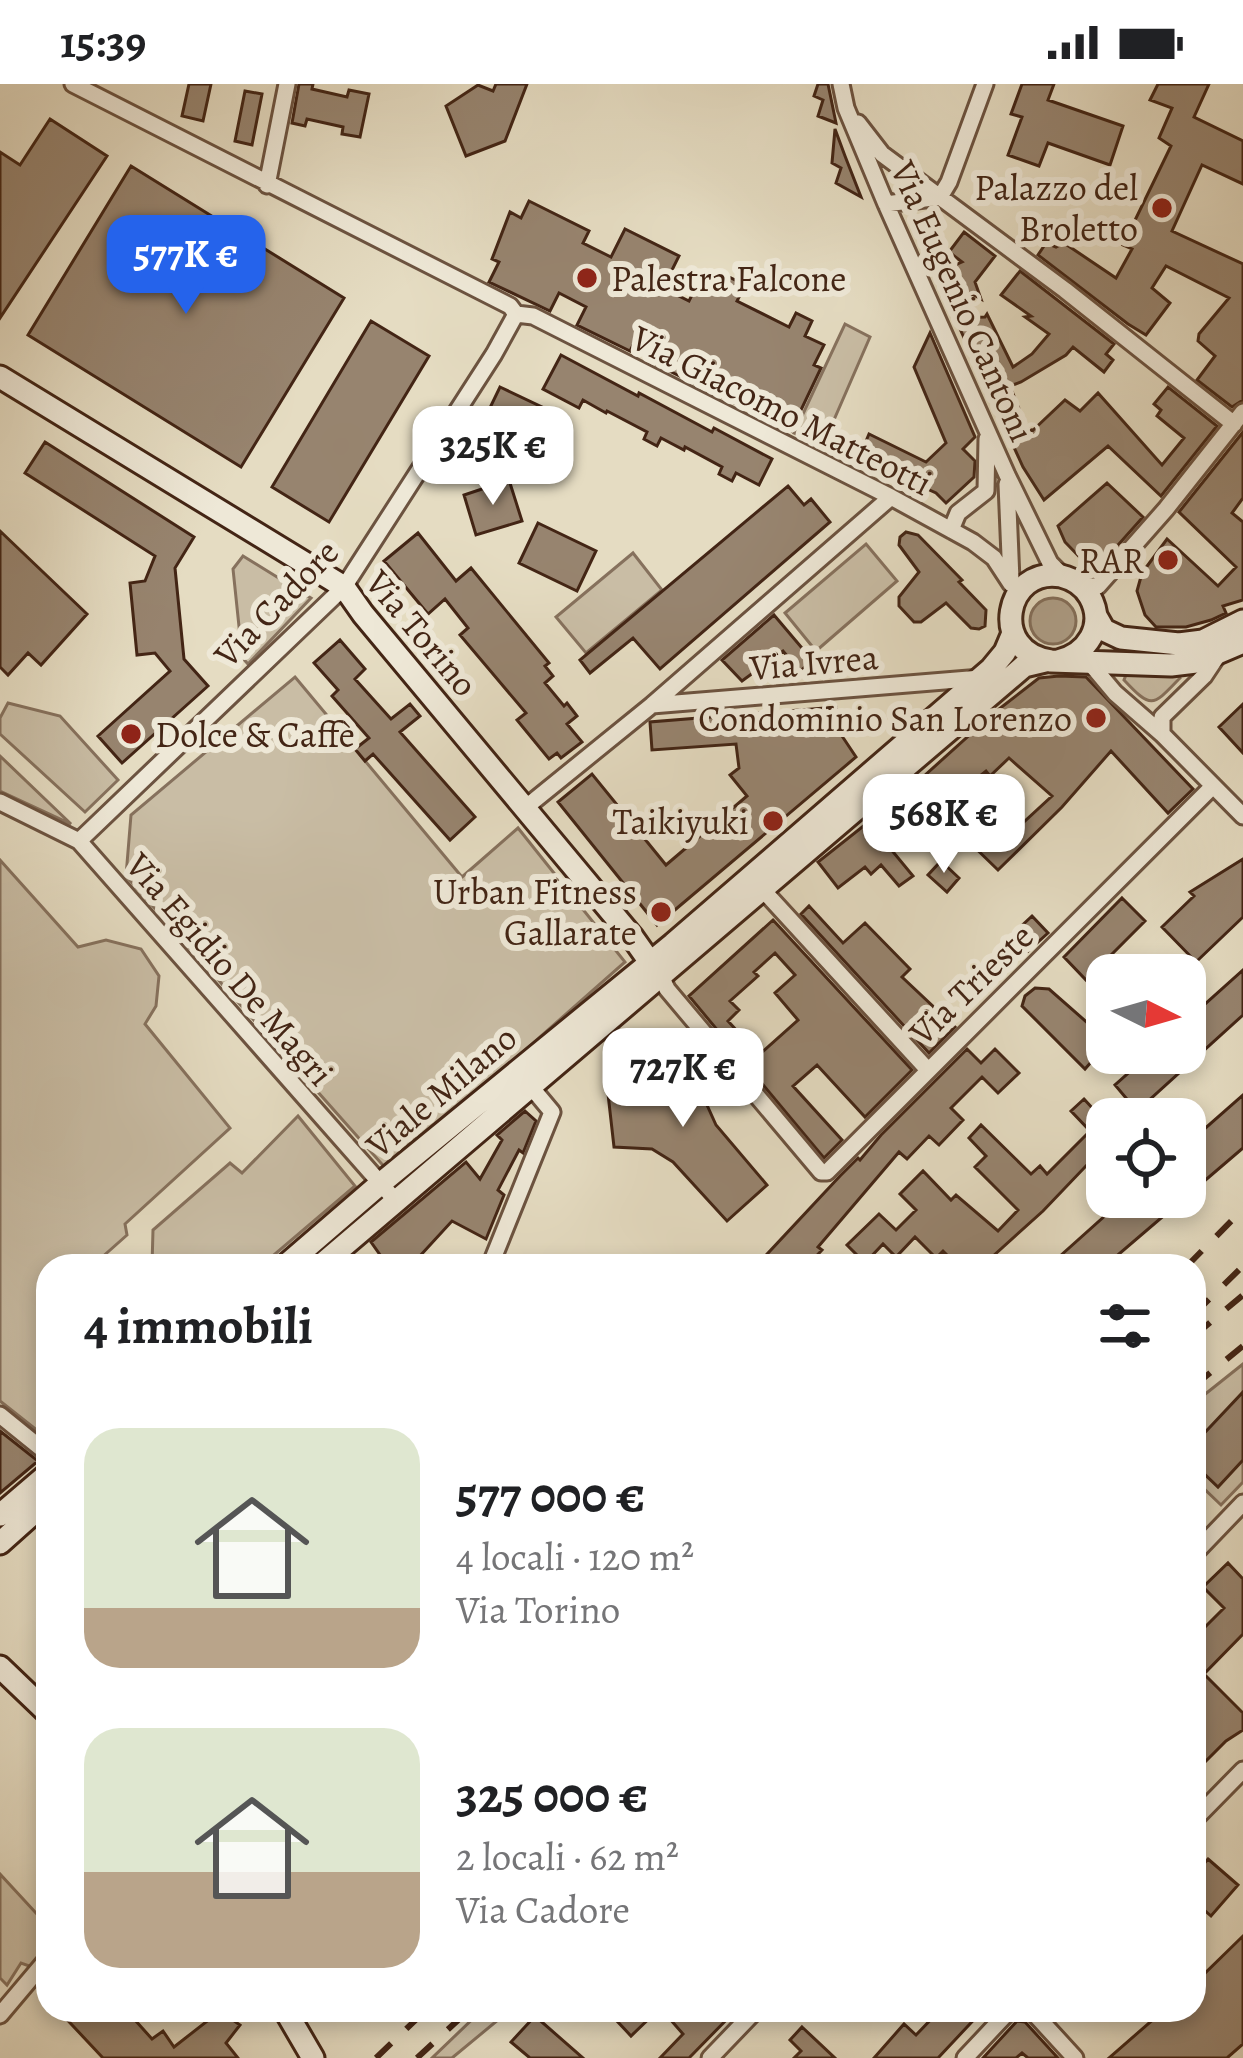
<!DOCTYPE html>
<html lang="it">
<meta charset="utf-8">
<style>
:root{--surface:#fff;--page:#f6f6f6;--text:#202124;--muted:#757577;--accent:#2563eb}
body{margin:0;font-family:Alegreya,serif;background:var(--page);color:var(--text);height:100vh;display:flex;flex-direction:column;font-size:45px;white-space:nowrap}
*{box-sizing:border-box;margin:0}
p{font-size:39px;color:var(--muted)}
.icon{flex:none;width:66px;height:66px;fill:none;stroke:currentColor;stroke-width:2;stroke-linecap:round;stroke-linejoin:round}
.map{position:relative;flex:1;overflow:hidden}
.panel{position:absolute;left:36px;top:1170px;width:1170px;height:768px;display:flex;flex-direction:column;background:var(--surface);border-radius:36px;box-shadow:0 6px 18px #0003}
.panel>*{flex:none}
.needle{width:78px;rotate:95deg}
.tools{position:absolute;left:1086px;top:870px;display:grid;gap:24px}
.tools a{display:grid;place-items:center;width:120px;height:120px;border-radius:24px;background:var(--surface);box-shadow:0 6px 18px #0003;font-size:60px}
.price{position:absolute;translate:-50% -102px;padding:0 27px;border-radius:24px;background:#fff;color:#222;font-size:39px;line-height:78px;filter:drop-shadow(0 3px 6px #0008)}
.price::after{content:'';position:absolute;left:50%;top:72px;width:36px;height:27px;margin-left:-18px;background:inherit;clip-path:polygon(0 0,100% 0,50% 100%)}
.price.on{background:var(--accent);color:#fff}
ul{padding:0;list-style:none}
li{display:flex;align-items:center;gap:36px;height:300px;padding:0 48px}
li span{display:grid;place-items:center;flex:none;width:336px;height:240px;border-radius:36px;color:#555}
li>.icon{margin-inline-start:auto}
span .icon{width:144px;height:144px;fill:#fffc;stroke-width:1}
li b{font-size:51px}
h2{display:flex;justify-content:space-between;align-items:center;height:144px;padding:0 48px;font-size:51px}
.status{display:flex;justify-content:space-between;align-items:center;height:84px;padding:0 60px;background:var(--surface);direction:ltr}
.status svg{height:33px;fill:currentColor}
.map>svg:first-child{display:block}
.green{fill:#c9bda5;stroke:#86715d;stroke-width:3}
.water{fill:#ae9e87;stroke:#836e59;stroke-width:3}
.building{fill:#97846f;stroke:#432515;stroke-width:3;fill-rule:evenodd}
.lines{fill:none;stroke-linecap:round;stroke-linejoin:round}
.street-casing{stroke:#6c5340;stroke-width:21}
.secondary-casing{stroke:#432515;stroke-width:27}
.street{stroke:#eee8d7;stroke-width:15}
.secondary{stroke:#eee8d7;stroke-width:21}
.rail{stroke:#432515;stroke-width:6;stroke-dasharray:21 21;stroke-linecap:butt}
.poi-dot{fill:#8f2418;stroke:#eee8d7;stroke-width:4.5}
.labels{text-anchor:middle;dominant-baseline:central;stroke-width:12;stroke-linejoin:round;paint-order:stroke}
.poi-label{font-size:36px;fill:#432515;stroke:#eee8d7;text-anchor:end}
.street-label{font-size:36px;fill:#432515;stroke:#eee8d7}
</style>
<div class="status"><b>15:39</b><svg viewBox="0 0 49 12"><path d="M0 12V9h3v3zM5 12V6h3v6zM10 12V3h3v9zM15 12V0h3v12zM26 1h20v11H26zM47 4h2v5h-2z"/></svg></div>
<div class="map">
<svg width="1243" height="1974" viewBox="0 0 1243 1974">
<rect width="100%" height="100%" fill="#e5dcc2"/>
<filter id="stains"><feTurbulence type="fractalNoise" baseFrequency=".00167" numOctaves="4"/><feColorMatrix values="0 0 0 0 .2 0 0 0 0 .09 0 0 0 0 .02 0 0 0 .5 -.17"/></filter>
<radialGradient id="worn" r=".72"><stop offset=".6" stop-color="#630" stop-opacity="0"/><stop offset="1" stop-color="#630" stop-opacity=".3"/></radialGradient>
<path class="green" d="M845,240L870,253L823,361L794,349Z
M866,460L897,497L816,567L785,529Z
M633,469L662,506L586,569L556,533Z
M243,472L311,514L248,580L237,568L250,558L240,552L233,485Z
M1177,589L1180,594C1153,622 1152,626 1124,596L1126,591L1163,592Z
M295,593L462,793L518,744L625,878L388,1087L126,792L131,731Z
M8,619L60,632L118,696L85,728L0,650V634Z
M0,672L71,740L0,707Z
M0,776L78,863L106,856L141,865L159,892L156,922L145,940L230,1044L125,1140L127,1151L92,1182H48V1355L0,1317Z
M298,1032L355,1102L261,1182H152L153,1146L230,1079L242,1089Z
M1243,1280V1398L1221,1421L1194,1395V1319Z
M0,1790L48,1842V1865L32,1883L21,1879L7,1901L0,1894Z
M482,1926H510L452,1974H432Z"/>
<path class="water" d="M1030 537a23 23 0 1 1 46 0a23 23 0 1 1-46 0Z"/>
<path class="building" d="M189,0H211L203,37L182,32Z
M299,0H313L312,5L347,13L349,6L369,10L360,53L342,50L343,43L307,35L305,42L292,39Z
M496,0H527L505,57L466,72L446,22L478,1L493,7Z
M818,0H828L836,39L818,32L823,16L814,12Z
M1022,0H1054L1048,16L1123,42L1110,81L1048,59L1039,82L1008,71L1022,33L1011,30Z
M1158,0H1209L1194,33L1243,57V100L1202,81L1172,147L1243,180V316L1232,323L1197,296L1215,272L1198,257L1199,250L1229,214L1166,182L1152,204L1170,219L1146,251L1128,240L1038,171L1046,159L1056,163L1064,159L1116,194L1132,165L1123,161L1171,62L1159,54L1172,24L1150,16Z
M245,7L262,10L252,61L235,57Z
M50,35L107,72L0,234V68L20,81Z
M835,45L845,72L861,113L836,99L841,84L832,79Z
M131,82L344,214L241,383L28,251Z
M529,117L589,147L583,159L611,173L625,145L679,172L663,204L689,217L700,195L717,203L723,190L745,201L737,217L789,243L796,229L812,237L805,252L824,261L814,281L821,284L791,347L657,281L662,273L634,259L630,267L577,241L586,223L559,209L550,227L489,198L499,178L492,175L510,128L521,134Z
M964,148L995,172L975,198L981,215L972,210L950,223L935,190L962,178L949,168Z
M1020,187L1114,260L1106,270L1113,276L1104,288L1073,263L1066,271L1021,298L1010,302L1029,350L1065,316L1080,327L1098,309L1162,381L1184,354L1157,332L1161,326L1154,320L1168,303L1217,342L1161,412L1108,362L1044,416L1023,383L955,234L985,233L987,230L1013,283L1032,270L1049,250L1025,233L1031,232L1001,211Z
M371,237L429,272L329,438L272,403Z
M930,249L975,353L963,365L975,377L974,393L946,419L936,409L859,374L869,350L926,378L946,359L914,283Z
M561,271L638,312L639,309L712,348L714,344L772,375L759,401L736,389L732,397L719,390L722,383L685,363L684,366L661,354L657,362L644,355L647,348L607,327L606,329L583,316L579,324L543,305Z
M500,303L544,324L516,382L472,361Z
M1243,348V414L1232,429L1243,438V516L1223,522L1226,529L1211,536L1186,543H1156L1145,531L1137,507L1142,489L1167,455L1218,502L1236,483L1179,428Z
M45,358L194,453L175,484L184,575L208,602L122,679L98,652L170,587L155,569L137,571L130,499L145,497L155,472L25,389Z
M509,396L522,437L476,451L464,411Z
M1107,399L1143,433L1094,488L1065,458L1058,442Z
M788,402L804,421L811,415L830,438L660,585L633,554L590,589L580,576Z
M538,439L596,467L577,507L519,479Z
M0,447L87,530L41,581L28,569L8,591L0,583Z
M906,448L918,451L962,496L959,498L986,526L985,542L979,545L971,544L946,519L921,538H914L899,522V513L919,488L899,461L900,453Z
M418,449L456,497L471,484L549,579L545,582L553,592L545,599L564,622L567,619L577,632L567,640L582,658L561,674L557,669L549,675L517,636L526,629L460,551L468,544L445,515L428,530L384,477Z
M774,531L813,577L800,587L783,567L742,597L722,576Z
M340,556L365,585L355,595L391,635L410,620L420,632L400,648L475,733L450,756L373,670L365,677L355,665L369,654L332,612L338,606L314,579Z
M1059,592L1086,593L1193,705L1168,729L1111,667L1062,723L998,786L934,724L889,763L913,792L899,802L881,781L871,790L865,783L838,804L818,778L871,736L873,738L994,629L1039,594ZM1009,674L1052,712L1000,760L951,715L986,687L990,692Z
M1243,620V669L1219,643Z
M836,623L842,652L856,673L657,841L558,718L592,690L666,781L747,712L730,691L739,684L736,660L652,666L650,638Z
M1243,775V833L1196,878L1162,843L1194,812L1190,808Z
M941,777L959,794L947,808L928,791Z
M1122,814L1145,837L1086,896L1064,873Z
M809,822L843,859L865,839L910,885L902,893L955,943L929,969L801,830Z
M1032,832L1048,849L1028,867L1013,850Z
M773,836L912,986L865,1033L817,981L793,1002L842,1056L824,1074L689,912ZM775,869L795,891L775,909L798,936L759,971L728,937L739,926L730,917L758,892L754,888Z
M1243,886V931L1137,1027L1115,1001L1151,969H1185V938Z
M1035,904L1049,905L1107,956V960L1085,985L1022,922L1025,912Z
M660,964L709,982L707,1021L716,1041L767,1101L727,1137L673,1078L652,1065L614,1063L608,1010L634,998L653,977Z
M967,965L981,979L995,965L1019,989L998,1009L982,993L951,1024L963,1036L939,1061L929,1052L907,1075L899,1068L818,1163L822,1166L807,1182H756L840,1092L858,1074L860,1076L881,1051Z
M1243,1011V1064L1105,1182H1049L1126,1113H1185V1062Z
M1084,1015L1107,1040V1060L1043,1127L982,1182H958L943,1167L936,1174L915,1153L896,1173L883,1160L865,1179L847,1161L879,1130L896,1146L916,1126L900,1110L923,1087L951,1116L956,1111L998,1147L1018,1126L975,1083L986,1072L969,1054L981,1041L1031,1090L1040,1082L1047,1090L1090,1047L1071,1027Z
M525,1027L536,1037L523,1069L519,1066L498,1106L504,1111L486,1155L452,1137L419,1173L432,1182H388L371,1158L466,1078L480,1095L502,1056L497,1051Z
M1243,1308V1376L1218,1403L1194,1380V1360Z
M0,1347L38,1377L0,1409Z
M1228,1479L1243,1495V1550L1204,1590L1243,1629V1646L1226,1657L1194,1689V1554L1224,1524L1203,1503Z
M1208,1775L1238,1801L1211,1832L1194,1817V1791Z
M1243,1852V1960L1227,1974H1109L1164,1926H1194V1900Z
M58,1926H126L152,1955L163,1947L174,1963L220,1927L240,1941L226,1959L238,1974H103Z
M629,1926H658L631,1952L617,1937Z
M662,1926H736L689,1974H660L683,1950Z
M940,1926H983L938,1974H874L904,1940L916,1951Z
M535,1932L583,1974H530L511,1958Z
M1017,1937L1025,1938L1058,1974H1028L1022,1969L1016,1974H983Z
M802,1943L835,1974H794L801,1967L790,1956Z"/>
<g class="lines">
<g class="street-casing">
<path id="street" d="M73,0L510,222L516,230L533,232L891,413L973,458L994,474L1011,500
M841,0L846,24L886,120L1007,391L1050,479L1064,493
M858,39L882,70L1065,206L1234,340
M267,101L287,0
M940,113L949,98L985,0
M886,120L940,113
M1007,400L1011,496
M951,446L958,429L986,407L987,355
M1081,502H1098L1166,425L1243,328
M1089,578L1115,609L1162,650L1243,732
M652,621L981,594
M1162,650V633L1204,592L1218,571
M0,718L79,757L396,1117
M525,724L652,621L891,413
M79,757L344,503L494,270L516,230
M763,806L927,985
M661,892L667,905L821,1088H827L1213,702
M490,1182L552,1028L527,998
M0,1331L48,1370
M1194,1470L1243,1419
M1194,1736L1243,1686
M1031,1926L1075,1974
M0,1931L48,1874
M710,1974L756,1926
M965,1974L1010,1926"/>
</g>
<g class="secondary-casing">
<path id="secondary" d="M0,293L344,503L363,530L633,854L657,888
M1096,532L1104,546L1121,554L1179,560L1203,557L1243,537
M1058,577C1087,570 1106,542 1090,513C1084,502 1073,495 1061,492C1005,482 988,568 1051,577L1171,581L1196,578L1243,558
M285,1182L380,1100L673,860L991,585L1005,568L1013,549
M320,1182L1016,589L1024,582L1045,577
M0,1431L48,1390
M0,1459L48,1416
M0,1583L48,1629
M285,1926L313,1974"/>
</g>
<use href="#street" class="street"/>
<use href="#secondary" class="secondary"/>
<path class="rail" d="M1187,1182L1243,1125
M1194,1230L1243,1182
M1194,1252L1243,1211
M1194,1302L1243,1262
M376,1974L426,1926
M417,1974L469,1926"/>
</g>
<g class="poi-dot">
<circle cx="1162" cy="124" r="12"/>
<circle cx="587" cy="194" r="12"/>
<circle cx="1168" cy="476" r="12"/>
<circle cx="1096" cy="634" r="12"/>
<circle cx="131" cy="650" r="12"/>
<circle cx="773" cy="737" r="12"/>
<circle cx="661" cy="828" r="12"/>
</g>
<g class="labels">
<g class="poi-label">
<text x="1138" y="103">Palazzo del<tspan x="1138" dy="41">Broletto</tspan></text>
<text x="611" y="194" text-anchor="start">Palestra Falcone</text>
<text x="1144" y="476">RAR</text>
<text x="1072" y="634">Condominio San Lorenzo</text>
<text x="155" y="650" text-anchor="start">Dolce &amp; Caffè</text>
<text x="749" y="737">Taikiyuki</text>
<text x="637" y="807">Urban Fitness<tspan x="637" dy="41">Gallarate</tspan></text>
</g>
<g class="street-label">
<text transform="translate(963 217) rotate(66)">Via Eugenio Cantoni</text>
<text transform="translate(782 326) rotate(27)">Via Giacomo Matteotti</text>
<text transform="translate(276 519) rotate(-46)">Via Cadore</text>
<text transform="translate(422 549) rotate(50)">Via Torino</text>
<text transform="translate(814 578) rotate(-5)">Via Ivrea</text>
<text transform="translate(230 885) rotate(49)">Via Egidio De Magri</text>
<text transform="translate(971 900) rotate(-44)">Via Trieste</text>
<text transform="translate(441 1007) rotate(-40)">Viale Milano</text>
</g>
</g>
<rect width="100%" height="100%" filter="url(#stains)"/>
<rect width="100%" height="100%" fill="url(#worn)"/>
</svg>
<div class="tools">
<a><svg class="needle" viewBox="-14 -14 28 28"><path d="M0-13l5 13h-10z" fill="#e53935"/><path d="M0 13l5-13h-10z" fill="#757577"/></svg></a>
<a><svg class="icon" aria-label="locate" viewBox="0 0 24 24"><circle cx="12" cy="12" r="6"/><path d="M12 2v4M12 18v4M2 12h4M18 12h4"/></svg></a>
</div>
<b class="price on" style="left:186px;top:233px">577K €</b>
<b class="price" style="left:493px;top:424px">325K €</b>
<b class="price" style="left:944px;top:792px">568K €</b>
<b class="price" style="left:683px;top:1046px">727K €</b>
<section class="panel">
<h2>4 immobili<svg class="icon" aria-label="filters" viewBox="0 0 24 24"><path d="M4 7h16M4 17h16"/><circle cx="9" cy="7" r="2"/><circle cx="15" cy="17" r="2"/></svg></h2>
<ul>
<li><span style="background:linear-gradient(#dfe7d0 75%,#b9a48a 0)"><svg class="icon" aria-label="home" viewBox="0 0 24 24"><path d="M3 11l9-7 9 7M6 9v11h12V9"/></svg></span><div><b>577 000 €</b><p>4 locali · 120 m²</p><p>Via Torino</p></div></li>
<li><span style="background:linear-gradient(#dfe7d0 60%,#b9a48a 0)"><svg class="icon" aria-label="home" viewBox="0 0 24 24"><path d="M3 11l9-7 9 7M6 9v11h12V9"/></svg></span><div><b>325 000 €</b><p>2 locali · 62 m²</p><p>Via Cadore</p></div></li>
</ul>
</section>
</div>
